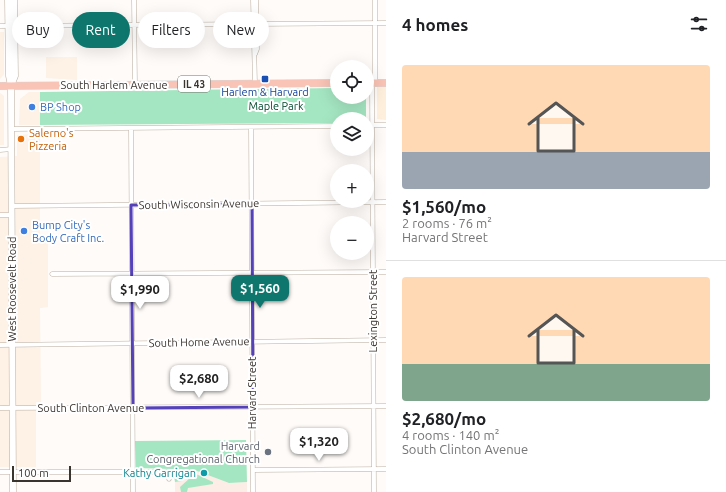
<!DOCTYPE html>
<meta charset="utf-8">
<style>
:root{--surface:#fff;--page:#f6f6f6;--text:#202124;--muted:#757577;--line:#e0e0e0;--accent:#0f766e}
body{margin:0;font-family:Ubuntu,sans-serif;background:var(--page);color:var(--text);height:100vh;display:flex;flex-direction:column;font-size:15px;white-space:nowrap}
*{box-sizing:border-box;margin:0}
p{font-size:13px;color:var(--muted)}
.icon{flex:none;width:22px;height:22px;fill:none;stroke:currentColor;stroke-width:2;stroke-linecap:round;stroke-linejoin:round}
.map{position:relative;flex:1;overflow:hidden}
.sheet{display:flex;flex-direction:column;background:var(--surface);width:340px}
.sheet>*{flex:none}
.banner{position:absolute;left:12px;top:12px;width:314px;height:36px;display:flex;gap:8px}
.controls{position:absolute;left:330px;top:60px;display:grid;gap:8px}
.controls a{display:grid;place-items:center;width:44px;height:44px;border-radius:50%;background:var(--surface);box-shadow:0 4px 16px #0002;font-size:20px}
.scale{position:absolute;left:12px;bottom:10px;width:59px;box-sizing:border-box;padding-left:4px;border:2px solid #3a342f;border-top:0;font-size:11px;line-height:14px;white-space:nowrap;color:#3a342f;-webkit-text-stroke:3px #fff;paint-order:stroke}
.price{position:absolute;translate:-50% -34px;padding:0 9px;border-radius:8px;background:#fff;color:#222;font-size:13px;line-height:26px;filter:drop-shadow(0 1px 2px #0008)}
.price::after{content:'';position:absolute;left:50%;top:24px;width:12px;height:9px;margin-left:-6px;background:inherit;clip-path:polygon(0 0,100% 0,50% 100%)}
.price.active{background:var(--accent);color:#fff}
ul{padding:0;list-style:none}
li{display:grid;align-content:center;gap:8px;height:212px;padding:0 16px}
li+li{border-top:1px solid var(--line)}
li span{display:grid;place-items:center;height:124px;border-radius:4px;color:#555}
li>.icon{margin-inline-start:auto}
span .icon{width:72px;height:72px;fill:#fffc;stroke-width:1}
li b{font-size:17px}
h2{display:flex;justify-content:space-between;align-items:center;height:48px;padding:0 16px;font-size:17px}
.tag{padding:0 14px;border-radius:18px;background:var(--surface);box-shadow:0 4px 16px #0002;font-size:14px;line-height:36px}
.tag.active{background:var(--accent);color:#fff}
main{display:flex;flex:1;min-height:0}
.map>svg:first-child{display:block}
.built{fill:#fef1e6}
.industrial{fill:#fdefdc}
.education{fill:#fceee7}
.green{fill:#a5e6c2}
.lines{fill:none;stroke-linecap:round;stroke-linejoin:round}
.street-casing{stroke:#bbaea1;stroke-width:5}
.secondary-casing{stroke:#bbaea1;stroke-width:7}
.primary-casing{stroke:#d8d6d5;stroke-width:8}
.street{stroke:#fff;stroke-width:4}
.secondary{stroke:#fff;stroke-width:6}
.primary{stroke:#f9c3b5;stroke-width:7}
.marked{fill:none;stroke:#5541b9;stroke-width:3;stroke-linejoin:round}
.transit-dot{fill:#1a4fb4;stroke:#fff;stroke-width:1.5}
.shop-dot{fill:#3f7fe0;stroke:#fff;stroke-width:1.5}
.food-dot{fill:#e8710a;stroke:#fff;stroke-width:1.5}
.worship-dot{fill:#6b7280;stroke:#fff;stroke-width:1.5}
.culture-dot{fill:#0f9aa8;stroke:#fff;stroke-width:1.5}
.labels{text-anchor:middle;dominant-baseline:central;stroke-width:4;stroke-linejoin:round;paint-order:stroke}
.shield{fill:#fff;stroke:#75716d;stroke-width:1}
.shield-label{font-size:10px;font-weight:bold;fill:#3a342f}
.street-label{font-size:11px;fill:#3a342f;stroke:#fff}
.transit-label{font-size:11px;fill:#164399;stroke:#fff}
.park-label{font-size:11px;fill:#00482c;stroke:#fff}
.shop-label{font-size:11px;fill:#366cbe;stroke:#fff;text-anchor:start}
.food-label{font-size:11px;fill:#c56008;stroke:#fff;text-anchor:start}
.worship-label{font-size:11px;fill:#5b616d;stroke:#fff;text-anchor:end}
.culture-label{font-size:11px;fill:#0d838f;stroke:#fff;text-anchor:end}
</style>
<main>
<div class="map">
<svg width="386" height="492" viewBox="0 0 386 492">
<rect width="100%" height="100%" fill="#fefbf8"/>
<path class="built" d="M0,32H4V74L0,79Z
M46,57H77V80L46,78Z
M29,92H40V125H19L20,99Z
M0,93L4,96V145H0Z
M40,134V241L48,242V307L40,308L41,402H36V467H0V157L17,156V135Z"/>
<path class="industrial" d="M377,87H386V120L377,119Z"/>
<path class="education" d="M197,471L229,483L247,482V492H175V482L181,481L182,478L191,477Z"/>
<path class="green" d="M337,88V97H366V119H337V123L40,125V92Z
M246,440L247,482L229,483L197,471L192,476L196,474L213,482V484L188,488L187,492H181L180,487L191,477L183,478L182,481L175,482L173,469L136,468L135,441Z"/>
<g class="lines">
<g class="street-casing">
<path id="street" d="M134,0L135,85
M253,0L255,84
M375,0V83
M0,26L386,23
M255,54L257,49L256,0
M372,83L374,492
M367,125H386
M251,127L253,492
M131,128L133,492
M12,129L337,126
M0,150L12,149
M12,206L386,202
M0,215H12
M52,274L386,272
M0,345L386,340
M0,408L386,406
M253,470L386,469
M0,472H169V479"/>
</g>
<g class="secondary-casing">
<path id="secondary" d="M8,0L9,76L11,86L13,492
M11,86L15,76L14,0"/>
</g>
<g class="primary-casing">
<path id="primary" d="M367,83H386
M0,86L337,83"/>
</g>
<use href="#street" class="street"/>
<use href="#secondary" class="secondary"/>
<use href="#primary" class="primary"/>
</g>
<path class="marked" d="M252,204L253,407L133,408L131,205Z"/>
<rect class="transit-dot" x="261" y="75" width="8" height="8" rx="2"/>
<g class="shop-dot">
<circle cx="32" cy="107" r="4"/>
<circle cx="24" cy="231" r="4"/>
</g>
<circle class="food-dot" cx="21" cy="139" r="4"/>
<circle class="worship-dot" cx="268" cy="452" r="4"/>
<circle class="culture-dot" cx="204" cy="473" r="4"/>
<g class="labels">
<rect class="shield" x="178" y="76" width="32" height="16" rx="3"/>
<g class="shield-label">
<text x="194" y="84">IL 43</text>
</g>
<g class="street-label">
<text x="114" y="85">South Harlem Avenue</text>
<text transform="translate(199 204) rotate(-1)">South Wisconsin Avenue</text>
<text transform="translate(12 289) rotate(-90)">West Roosevelt Road</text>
<text transform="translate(373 311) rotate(-90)">Lexington Street</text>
<text transform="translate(199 342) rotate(-1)">South Home Avenue</text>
<text transform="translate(252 393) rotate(-90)">Harvard Street</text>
<text x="91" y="408">South Clinton Avenue</text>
</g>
<g class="transit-label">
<text x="265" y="92">Harlem &amp; Harvard</text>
</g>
<g class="park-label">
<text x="276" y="106">Maple Park</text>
</g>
<g class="shop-label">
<text x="40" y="107">BP Shop</text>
<text x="32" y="225">Bump City's<tspan x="32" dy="13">Body Craft Inc.</tspan></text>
</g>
<g class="food-label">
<text x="29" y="133">Salerno's<tspan x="29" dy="13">Pizzeria</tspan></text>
</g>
<g class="worship-label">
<text x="260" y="446">Harvard<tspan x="260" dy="13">Congregational Church</tspan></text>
</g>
<g class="culture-label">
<text x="196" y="473">Kathy Garrigan</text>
</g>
</g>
</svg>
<div class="controls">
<a><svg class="icon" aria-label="locate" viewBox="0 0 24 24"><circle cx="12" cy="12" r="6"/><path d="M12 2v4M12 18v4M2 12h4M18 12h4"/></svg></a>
<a><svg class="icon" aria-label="layers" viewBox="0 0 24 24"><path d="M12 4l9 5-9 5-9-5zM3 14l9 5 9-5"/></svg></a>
<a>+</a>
<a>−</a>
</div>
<div class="scale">100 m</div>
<b class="price active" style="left:260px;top:309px">$1,560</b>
<b class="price" style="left:140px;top:310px">$1,990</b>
<b class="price" style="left:199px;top:399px">$2,680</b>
<b class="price" style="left:319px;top:462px">$1,320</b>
<div class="banner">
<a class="tag">Buy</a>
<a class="tag active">Rent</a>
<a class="tag">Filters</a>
<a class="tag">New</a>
</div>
</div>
<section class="sheet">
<h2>4 homes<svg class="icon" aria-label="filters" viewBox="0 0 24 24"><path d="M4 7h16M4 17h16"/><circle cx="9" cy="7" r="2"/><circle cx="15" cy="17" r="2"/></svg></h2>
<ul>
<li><span style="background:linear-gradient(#ffd9b3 70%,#9aa5b1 0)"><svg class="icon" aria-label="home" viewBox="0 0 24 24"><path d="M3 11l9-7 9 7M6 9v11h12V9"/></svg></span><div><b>$1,560/mo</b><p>2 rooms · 76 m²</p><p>Harvard Street</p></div></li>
<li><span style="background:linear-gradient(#ffd9b3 70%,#7fa58c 0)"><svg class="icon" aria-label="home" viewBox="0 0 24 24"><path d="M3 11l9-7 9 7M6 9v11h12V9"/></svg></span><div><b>$2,680/mo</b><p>4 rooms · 140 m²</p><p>South Clinton Avenue</p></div></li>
</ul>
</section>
</main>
